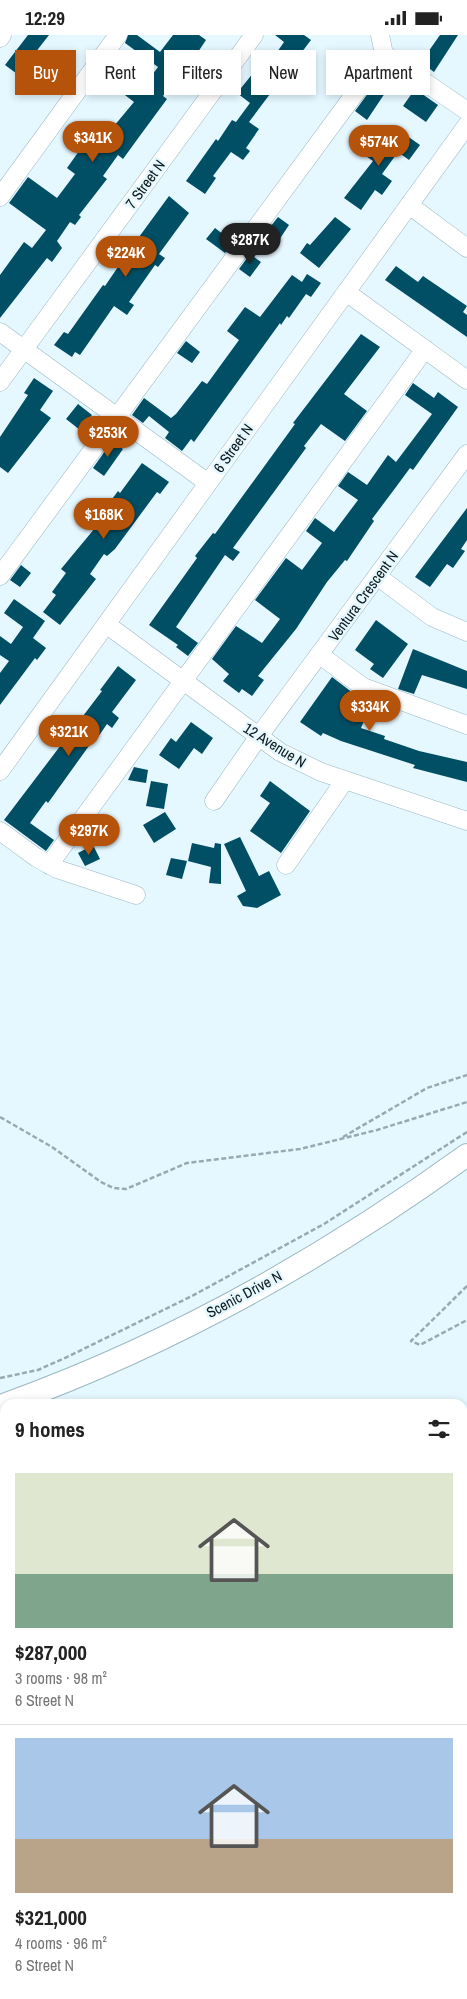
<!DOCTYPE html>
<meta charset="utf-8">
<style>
:root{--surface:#fff;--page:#f2f2f2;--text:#222;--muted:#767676;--line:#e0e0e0;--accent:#b45309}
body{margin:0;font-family:"Archivo Narrow",sans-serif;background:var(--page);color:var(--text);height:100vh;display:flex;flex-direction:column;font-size:19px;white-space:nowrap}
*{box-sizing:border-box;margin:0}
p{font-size:16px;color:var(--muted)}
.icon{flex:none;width:28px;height:28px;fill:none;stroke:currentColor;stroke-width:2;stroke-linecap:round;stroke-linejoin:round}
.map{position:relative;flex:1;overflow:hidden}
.panel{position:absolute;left:0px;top:1364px;width:468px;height:601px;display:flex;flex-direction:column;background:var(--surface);border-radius:15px 15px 0 0;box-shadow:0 2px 8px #0003}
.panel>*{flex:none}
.banner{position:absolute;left:15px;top:15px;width:438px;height:45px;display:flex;gap:10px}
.price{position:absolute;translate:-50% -42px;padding:0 11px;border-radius:18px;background:var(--accent);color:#fff;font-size:16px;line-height:32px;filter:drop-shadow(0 1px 2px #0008)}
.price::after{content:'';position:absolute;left:50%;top:30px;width:15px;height:11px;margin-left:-8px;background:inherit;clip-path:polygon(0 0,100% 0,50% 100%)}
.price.on{background:#222;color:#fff}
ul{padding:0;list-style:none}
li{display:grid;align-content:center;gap:10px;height:265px;padding:0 15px}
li+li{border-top:1px solid var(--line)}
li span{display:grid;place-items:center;height:155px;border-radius:0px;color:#555}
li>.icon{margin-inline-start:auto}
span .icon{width:90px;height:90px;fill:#fffc;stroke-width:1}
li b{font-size:21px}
h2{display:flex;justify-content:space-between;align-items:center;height:60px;padding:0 15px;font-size:21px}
.tag{padding:0 18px;border-radius:0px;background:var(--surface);box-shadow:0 2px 8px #0003;font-size:18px;line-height:45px}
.tag.on{background:var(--accent);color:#fff}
.status{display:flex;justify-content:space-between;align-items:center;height:35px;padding:0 25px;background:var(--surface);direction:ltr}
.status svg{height:14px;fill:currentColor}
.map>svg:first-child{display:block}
.building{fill:#004f65}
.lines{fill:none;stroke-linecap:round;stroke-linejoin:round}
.minor-casing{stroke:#9bb9c5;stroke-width:19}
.major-casing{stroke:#9bb9c5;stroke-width:24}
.path{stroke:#9aa9b0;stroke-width:2.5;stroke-dasharray:5 2.5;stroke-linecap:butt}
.minor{stroke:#fff;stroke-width:18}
.major{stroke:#fff;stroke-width:22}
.labels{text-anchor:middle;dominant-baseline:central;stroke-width:5;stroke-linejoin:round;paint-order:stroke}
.street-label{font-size:15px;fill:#0e191d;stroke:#e5f7ff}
</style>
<div class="status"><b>12:29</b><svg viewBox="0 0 49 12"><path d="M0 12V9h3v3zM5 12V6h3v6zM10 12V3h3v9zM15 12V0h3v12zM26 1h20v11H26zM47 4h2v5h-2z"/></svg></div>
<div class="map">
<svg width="467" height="1964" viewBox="0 0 467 1964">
<rect width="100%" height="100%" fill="#e5f7ff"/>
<path class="building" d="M28,0H49L35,18L53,31L36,53L5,30Z
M128,0H137L160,17L173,0H199L206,5L196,20L192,17L171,46L173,47L163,61L167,64L139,102L123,124L118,120L103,141L107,144L79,180L81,182L75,190L70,187L57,206L62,213L52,227L47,223L0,283V240L24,207L32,213L46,195L9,168L28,142L57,163L75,139L67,133L89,102L99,109L134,67L117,54L129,37L146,48L158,32L125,8Z
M275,0H304L311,5L295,26L299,32L293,41L279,33L264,54L270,59L249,87L259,94L246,113L250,116L243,125L231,117L213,141L216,143L205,159L186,146L216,104L218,106L232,85L236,87L250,68L237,58L266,22L271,26L284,7Z
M440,0H458L434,37L421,27Z
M385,35L395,43L367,85L355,76Z
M415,54L438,70L426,87L403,71Z
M400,96L420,110L409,125L398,117L382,139L392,146L382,160L375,155L361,175L344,163L373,126L357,115L368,100L387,114Z
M169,161L189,178L159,219L165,223L158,232L155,230L129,267L134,270L127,280L114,271L80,320L75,317L72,322L54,310L64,297L68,299L103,250L105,251L120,229L123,231L142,204L139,202Z
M278,182L289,190L279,205L267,196Z
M335,182L351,194L319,233L300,218L307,208L310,210Z
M215,193L233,207L225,218L206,204Z
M250,219L261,227L250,242L239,234Z
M396,231L418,247L423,241L467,271L463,277L467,280V302L385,245Z
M307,239L321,248L311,262L306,259L289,283L287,281L281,290L280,288L194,407L191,404L182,416L165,403L169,397L149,381L143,388L132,380L144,363L171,383L176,379L202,346L207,349L239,305L227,296L245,272L260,282L292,240L302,247Z
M361,299L380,312L344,359L367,376L345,406L321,389L304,411L306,413L233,513L240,517L233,526L225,520L176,592L198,608L188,621L176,612L178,610L149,590L197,523L195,521L213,498L215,499L295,389L293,388Z
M186,306L200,317L192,328L177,318Z
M34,343L53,356L40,375L51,383L8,438L0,432V402L28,360L24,358Z
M413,348L434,363L438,357L458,372L413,435L410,433L396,452L372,484L374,486L347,526L345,525L327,547L296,594L258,641L264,645L252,661L242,654L239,658L223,646L229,639L212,624L236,591L262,608L280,584L255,565L286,523L302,535L322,508L306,496L315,483L334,497L358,465L338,451L348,437L367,450L388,420L396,427L432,379L405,360Z
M78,369L92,380L80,395L66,384Z
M112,406L123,414L104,441L93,433Z
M142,428L169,447L160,459L157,457L115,514L107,521L104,519L90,539L96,544L60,590L43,577L56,560L52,557L66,538L61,534L95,493L110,473L107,471L118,456L120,458Z
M467,473V505L461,514L465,516L453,533L447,529L430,552L415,542Z
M21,530L31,538L20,552L10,545Z
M14,564L45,586L33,603L46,613L37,625L35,623L0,670V638L9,626L0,620V601L11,609L23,592L4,578Z
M376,585L408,609L383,643L370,634L374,629L355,615Z
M413,614L467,636V654L422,640L414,659L398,654Z
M118,631L136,645L112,677L119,683L112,693L107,689L98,702L96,701L48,768L46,766L30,788L54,805L46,816L4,785L102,656L100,655Z
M332,642L357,661L372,667L361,693L385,701L384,704L419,716L467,727V747L413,733L415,730L341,706L323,698L321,701L300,687Z
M191,687L213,703L202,719L194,713L179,734L159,720L171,703L176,707Z
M134,732L148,735L146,748L128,745Z
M151,746L168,749L164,774L146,771Z
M270,746L310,776L281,818L250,796L270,768L260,761Z
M165,777L176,794L154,808L143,790Z
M240,802L259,841L269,836L281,860L257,873L243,871L237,861L246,856L224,809Z
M192,808L214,813L215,808L221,809V849L209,848L211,832L188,826Z
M93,810L100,824L85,831L78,818Z
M171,823L187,826L182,844L166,840Z"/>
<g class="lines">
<g class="minor-casing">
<path id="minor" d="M380,0L384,19L467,76
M0,3L2,0
M0,162L118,0
M409,170L467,213
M346,257L467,345
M0,297L208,448
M0,347L254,0
M0,541L384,19
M377,541L432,582L467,597
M106,589L280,717L321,737L467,786
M320,620L363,652L467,690
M0,736L467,90
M214,766L259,701L467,419
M0,796L37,823L57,834L136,860
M49,830L425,314
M286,830L345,745"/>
</g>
<g class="major-casing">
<path id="major" d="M6,1369C170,1310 326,1222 467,1120"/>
</g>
<path class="path" d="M0,1082L52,1112L101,1147L113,1153L126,1154L187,1128L300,1114L377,1095L467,1067
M343,1102L427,1053L467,1040
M467,1251L411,1306L420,1310L467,1285
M0,1343L38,1335L67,1322L192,1261L324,1189L467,1097
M0,1914L5,1915
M317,1960L328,1964"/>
<use href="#minor" class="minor"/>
<use href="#major" class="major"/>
</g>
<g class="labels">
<g class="street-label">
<text transform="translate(145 149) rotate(-54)">7 Street N</text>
<text transform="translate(233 413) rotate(-54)">6 Street N</text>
<text transform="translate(363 561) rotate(-54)">Ventura Crescent N</text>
<text transform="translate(275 710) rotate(32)">12 Avenue N</text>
<text transform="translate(244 1259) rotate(-28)">Scenic Drive N</text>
</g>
</g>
</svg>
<b class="price" style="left:93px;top:128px">$341K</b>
<b class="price" style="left:379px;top:132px">$574K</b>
<b class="price on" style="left:250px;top:230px">$287K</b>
<b class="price" style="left:126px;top:243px">$224K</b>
<b class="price" style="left:108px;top:423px">$253K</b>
<b class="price" style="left:104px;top:505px">$168K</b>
<b class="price" style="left:370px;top:697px">$334K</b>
<b class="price" style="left:69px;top:722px">$321K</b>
<b class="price" style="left:89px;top:821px">$297K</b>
<div class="banner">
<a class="tag on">Buy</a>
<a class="tag">Rent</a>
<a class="tag">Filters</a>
<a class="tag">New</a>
<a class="tag">Apartment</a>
</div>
<section class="panel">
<h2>9 homes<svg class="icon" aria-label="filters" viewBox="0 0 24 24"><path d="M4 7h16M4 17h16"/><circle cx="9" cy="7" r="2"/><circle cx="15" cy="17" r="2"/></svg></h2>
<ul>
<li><span style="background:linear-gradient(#dfe7d0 65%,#7fa58c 0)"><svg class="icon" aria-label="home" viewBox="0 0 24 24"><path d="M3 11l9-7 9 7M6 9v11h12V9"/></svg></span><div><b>$287,000</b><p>3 rooms · 98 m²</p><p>6 Street N</p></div></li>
<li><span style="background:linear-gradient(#a9c7e8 65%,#b9a48a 0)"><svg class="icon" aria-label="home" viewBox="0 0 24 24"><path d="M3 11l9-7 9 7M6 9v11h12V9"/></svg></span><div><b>$321,000</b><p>4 rooms · 96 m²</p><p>6 Street N</p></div></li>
</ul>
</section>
</div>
